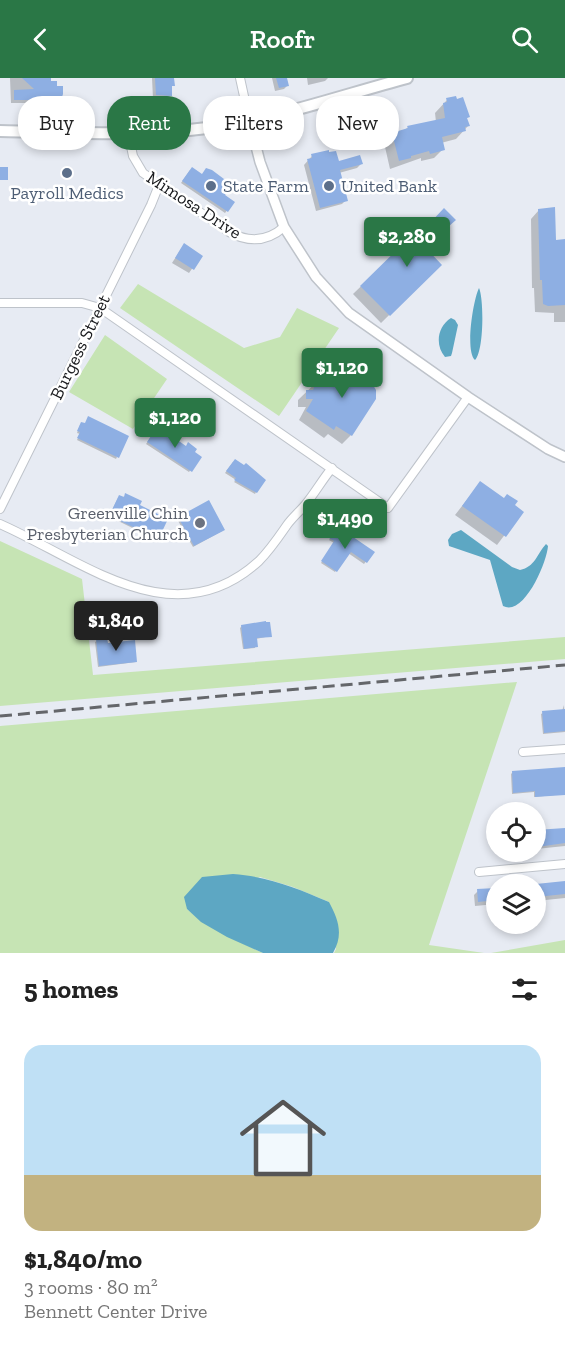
<!DOCTYPE html>
<meta charset="utf-8">
<style>
:root{--surface:#fff;--page:#f2f2f2;--text:#222;--muted:#767676;--accent:#2a7746}
body{margin:0;font-family:"Zilla Slab",serif;background:var(--page);color:var(--text);height:100vh;display:flex;flex-direction:column;font-size:22px;white-space:nowrap}
*{box-sizing:border-box;margin:0}
p{font-size:20px;color:var(--muted)}
.icon{flex:none;width:33px;height:33px;fill:none;stroke:currentColor;stroke-width:2;stroke-linecap:round;stroke-linejoin:round}
.map{position:relative;height:875px;overflow:hidden}
.panel{display:flex;flex-direction:column;background:var(--surface);flex:1}
.panel>*{flex:none}
.guide{position:absolute;left:18px;top:18px;width:530px;height:54px;display:flex;gap:12px}
.buttons{position:absolute;left:486px;top:724px;display:grid;gap:12px}
.buttons a{display:grid;place-items:center;width:60px;height:60px;border-radius:50%;background:var(--surface);box-shadow:0 3px 9px #0003;font-size:30px}
.price{position:absolute;translate:-50% -51px;padding:0 14px;border-radius:6px;background:var(--accent);color:#fff;font-size:20px;line-height:39px;filter:drop-shadow(0 2px 3px #0008)}
.price::after{content:'';position:absolute;left:50%;top:36px;width:18px;height:14px;margin-left:-9px;background:inherit;clip-path:polygon(0 0,100% 0,50% 100%)}
.price.current{background:#222;color:#fff}
ul{padding:0;list-style:none}
li{display:grid;align-content:center;gap:12px;height:318px;padding:0 24px}
li span{display:grid;place-items:center;height:186px;border-radius:18px;color:#555}
li>.icon{margin-inline-start:auto}
span .icon{width:108px;height:108px;fill:#fffc;stroke-width:1}
li b{font-size:26px}
h2{display:flex;justify-content:space-between;align-items:center;height:72px;padding:0 24px;font-size:26px}
.tag{padding:0 21px;border-radius:24px;background:var(--surface);box-shadow:0 3px 9px #0003;font-size:21px;line-height:54px}
.tag.current{background:var(--accent);color:#fff}
header{display:flex;justify-content:space-between;align-items:center;height:78px;padding:0 24px;background:var(--accent);color:#fff;font-size:27px;font-weight:600}
.map>svg:first-child{display:block}
.green{fill:#c6e4b4}
.water{fill:#5da7c3}
.shadow{fill:#0003}
.building{fill:#8eafe3}
.lines{fill:none;stroke-linecap:round;stroke-linejoin:round}
.minor-casing{stroke:#bec3ca;stroke-width:10}
.tertiary-casing{stroke:#bec3ca;stroke-width:12}
.secondary-casing{stroke:#bec3ca;stroke-width:14}
.minor{stroke:#fff;stroke-width:8}
.tertiary{stroke:#fff;stroke-width:9}
.secondary{stroke:#fff;stroke-width:10}
.rail{stroke:#64666a;stroke-width:3;stroke-dasharray:12 6;stroke-linecap:butt}
.service-dot{fill:#5c6f8a;stroke:#fff;stroke-width:2}
.worship-dot{fill:#6b7280;stroke:#fff;stroke-width:2}
.labels{text-anchor:middle;dominant-baseline:central;stroke-width:5;stroke-linejoin:round;paint-order:stroke}
.service-label{font-size:18px;fill:#4e5e75;stroke:#fff;text-anchor:start}
.street-label{font-size:18px;fill:#17181b;stroke:#fff}
.worship-label{font-size:18px;fill:#5b616d;stroke:#fff;text-anchor:end}
</style>
<header><svg class="icon" aria-label="back" viewBox="0 0 24 24"><path d="M15 5l-7 7 7 7"/></svg>Roofr<svg class="icon" aria-label="search" viewBox="0 0 24 24"><circle cx="10" cy="10" r="6"/><path d="M15 15l6 6"/></svg></header>
<div class="map">
<svg width="565" height="875" viewBox="0 0 565 875">
<rect width="100%" height="100%" fill="#e7ebf3"/>
<path class="green" d="M138,206L244,270L280,259L297,230L339,250L279,338L120,230Z
M105,257L167,301L133,351L69,314Z
M0,463L82,501L93,597L565,559V581L0,628Z
M517,604L429,867L484,875H334L336,871L329,824L293,809L260,799L187,831C209,851 236,862 263,875H0V648Z
M565,862V875H491Z"/>
<path class="water" d="M479,210C484,221 484,273 475,282C465,274 473,222 479,210Z
M451,240L455,242L458,247L452,275L451,278L445,279C435,267 437,249 451,240Z
M461,452L512,489L520,492C535,489 537,476 546,466L548,468C547,484 524,539 503,528L490,482L449,468L448,462L452,456Z
M233,796C270,799 296,810 329,824C338,841 344,856 333,875H263L227,859L201,844L187,831L184,819L202,799Z"/>
<path class="shadow" d="M10,0H50V5L56,10L61,18L52,29H32V25H11Z
M152,0H173L171,17L167,21H153Z
M272,0H286L288,7L284,11L275,13Z
M307,0H328L325,3L308,7Z
M447,22L468,39L466,41L468,48L456,61L441,65L443,71L434,80L421,83V80L390,91L385,69L387,64L396,56L404,53L408,49L436,44L435,35Z
M312,78L338,84L361,86L357,90L339,95L346,122L342,126L316,133L304,87Z
M190,92L202,98L233,124L225,135L181,105Z
M539,132L555,163H565V244H554V235L535,234L534,210H532L531,141Z
M454,142L434,162L432,160L423,169L440,187L381,245L353,216L411,160L415,163Z
M181,171L201,178L189,195L172,185Z
M328,293L375,321L351,357L342,366L328,356L324,360L299,342L306,329H298V322Z
M80,347L117,379L116,381L77,362L80,356L77,355Z
M156,352L200,379L189,394L146,366Z
M233,384L256,414L255,416L234,404L236,402L225,395Z
M480,405L522,434L497,467L455,437Z
M124,418L159,457L157,458L153,456L151,459L114,441L116,438L110,436L118,420H123Z
M179,440L222,453L193,469L177,441Z
M338,450L373,474L364,486L348,475L335,494L321,485L334,465L329,462Z
M242,548L270,558L256,561L255,570L243,571L240,550Z
M97,563L106,567L136,584L98,589L95,564Z
M564,627L565,654L543,656L541,636L543,635L562,633Z
M565,690V716L534,719V714L512,716L511,696L512,695Z
M565,751V768L536,771V754Z
M565,805V820L536,823V807Z
M496,811V826L475,828L474,817L478,813Z"/>
<path class="building" d="M22,0H51V3H57V8H63V16L62,19H57V25L35,26V22H14V12L34,11Z
M155,0H174L175,8H172V18L156,17Z
M276,0H287L289,8L279,10Z
M456,18L457,21L463,19L470,39L467,40L470,48L465,49L466,53L442,59L445,72L430,76L429,73L411,78V80L399,83L393,59L396,58L395,54L408,50L407,48L445,40L443,25L447,24L446,20Z
M329,72V74L336,73L339,83L360,77L363,86L340,92L348,123L320,130L307,81L312,80L311,76Z
M0,89H8V102H0Z
M192,89L202,96L206,90L212,92L228,104L227,107L230,109L225,117L235,124L228,134L182,103Z
M555,129L556,162L565,161V227L548,228L543,226L542,202H540L538,131Z
M444,130L456,142L425,169L442,187L390,238L360,208L411,158L415,161Z
M184,165L203,178L194,192L175,180Z
M344,288L359,292L370,302L376,312V321L352,358L336,348L334,352L306,333L313,321H306V312H313L317,302L327,292Z
M88,338L129,358L119,380L77,360L80,354L77,353L81,344L85,345Z
M157,349L164,353L166,350L175,356L173,359L186,368L188,364L197,371L195,374L202,379L192,394L147,364Z
M235,381L244,387L246,385L266,402L257,415L234,402L236,400L226,393Z
M480,403L504,420L507,416L518,423L515,427L524,434L506,459L462,428Z
M125,415L142,423L140,427L168,441L160,458L155,456L154,459L114,440L116,436L111,434L119,417L124,419Z
M209,422L225,452L194,468L178,439Z
M337,448L375,474L367,485L351,474L337,494L321,483L334,463L329,460Z
M266,543V544H270L272,559L257,560L258,569L244,571L241,547Z
M107,560L108,565L135,562L137,584L99,588L96,561Z
M565,631V653L544,655L542,633Z
M565,689V717L535,719V713L513,715L512,693Z
M565,750V765L537,769L536,752Z
M565,803V816L536,819V806Z
M496,810V822L478,824L477,811Z"/>
<g class="lines">
<g class="minor-casing">
<path id="minor" d="M240,0L249,41
M128,54L133,78L143,95L229,154C249,165 267,164 284,149
M0,225H82L100,230L388,430L468,319
M0,431L151,127L159,107
M0,446C82,482 174,561 259,483C270,472 278,460 287,447C292,440 299,434 305,427C315,415 322,402 332,390
M523,674L565,671
M479,794L565,786"/>
</g>
<g class="tertiary-casing">
<path id="tertiary" d="M249,41L260,84L284,149L316,199L349,235L468,319L548,371L565,379"/>
</g>
<g class="secondary-casing">
<path id="secondary" d="M0,53C68,54 139,59 207,50C272,42 343,17 407,0"/>
</g>
<use href="#minor" class="minor"/>
<use href="#tertiary" class="tertiary"/>
<use href="#secondary" class="secondary"/>
<path class="rail" d="M0,638L565,587"/>
</g>
<g class="service-dot">
<circle cx="67" cy="95" r="6"/>
<circle cx="211" cy="108" r="6"/>
<circle cx="329" cy="108" r="6"/>
</g>
<circle class="worship-dot" cx="200" cy="445" r="6"/>
<g class="labels">
<g class="service-label">
<text x="223" y="108">State Farm</text>
<text x="341" y="108">United Bank</text>
<text x="67" y="115" text-anchor="middle">Payroll Medics</text>
</g>
<g class="street-label">
<text transform="translate(194 127) rotate(33)">Mimosa Drive</text>
<text transform="translate(80 269) rotate(-64)">Burgess Street</text>
</g>
<g class="worship-label">
<text x="188" y="435">Greenville Chin<tspan x="188" dy="21">Presbyterian Church</tspan></text>
</g>
</g>
</svg>
<div class="buttons">
<a><svg class="icon" aria-label="locate" viewBox="0 0 24 24"><circle cx="12" cy="12" r="6"/><path d="M12 2v4M12 18v4M2 12h4M18 12h4"/></svg></a>
<a><svg class="icon" aria-label="layers" viewBox="0 0 24 24"><path d="M12 4l9 5-9 5-9-5zM3 14l9 5 9-5"/></svg></a>
</div>
<b class="price" style="left:407px;top:190px">$2,280</b>
<b class="price" style="left:342px;top:321px">$1,120</b>
<b class="price" style="left:175px;top:371px">$1,120</b>
<b class="price" style="left:345px;top:472px">$1,490</b>
<b class="price current" style="left:116px;top:574px">$1,840</b>
<div class="guide">
<a class="tag">Buy</a>
<a class="tag current">Rent</a>
<a class="tag">Filters</a>
<a class="tag">New</a>
</div>
</div>
<section class="panel">
<h2>5 homes<svg class="icon" aria-label="filters" viewBox="0 0 24 24"><path d="M4 7h16M4 17h16"/><circle cx="9" cy="7" r="2"/><circle cx="15" cy="17" r="2"/></svg></h2>
<ul>
<li><span style="background:linear-gradient(#bfe0f5 70%,#c2b280 0)"><svg class="icon" aria-label="home" viewBox="0 0 24 24"><path d="M3 11l9-7 9 7M6 9v11h12V9"/></svg></span><div><b>$1,840/mo</b><p>3 rooms · 80 m²</p><p>Bennett Center Drive</p></div></li>
</ul>
</section>
